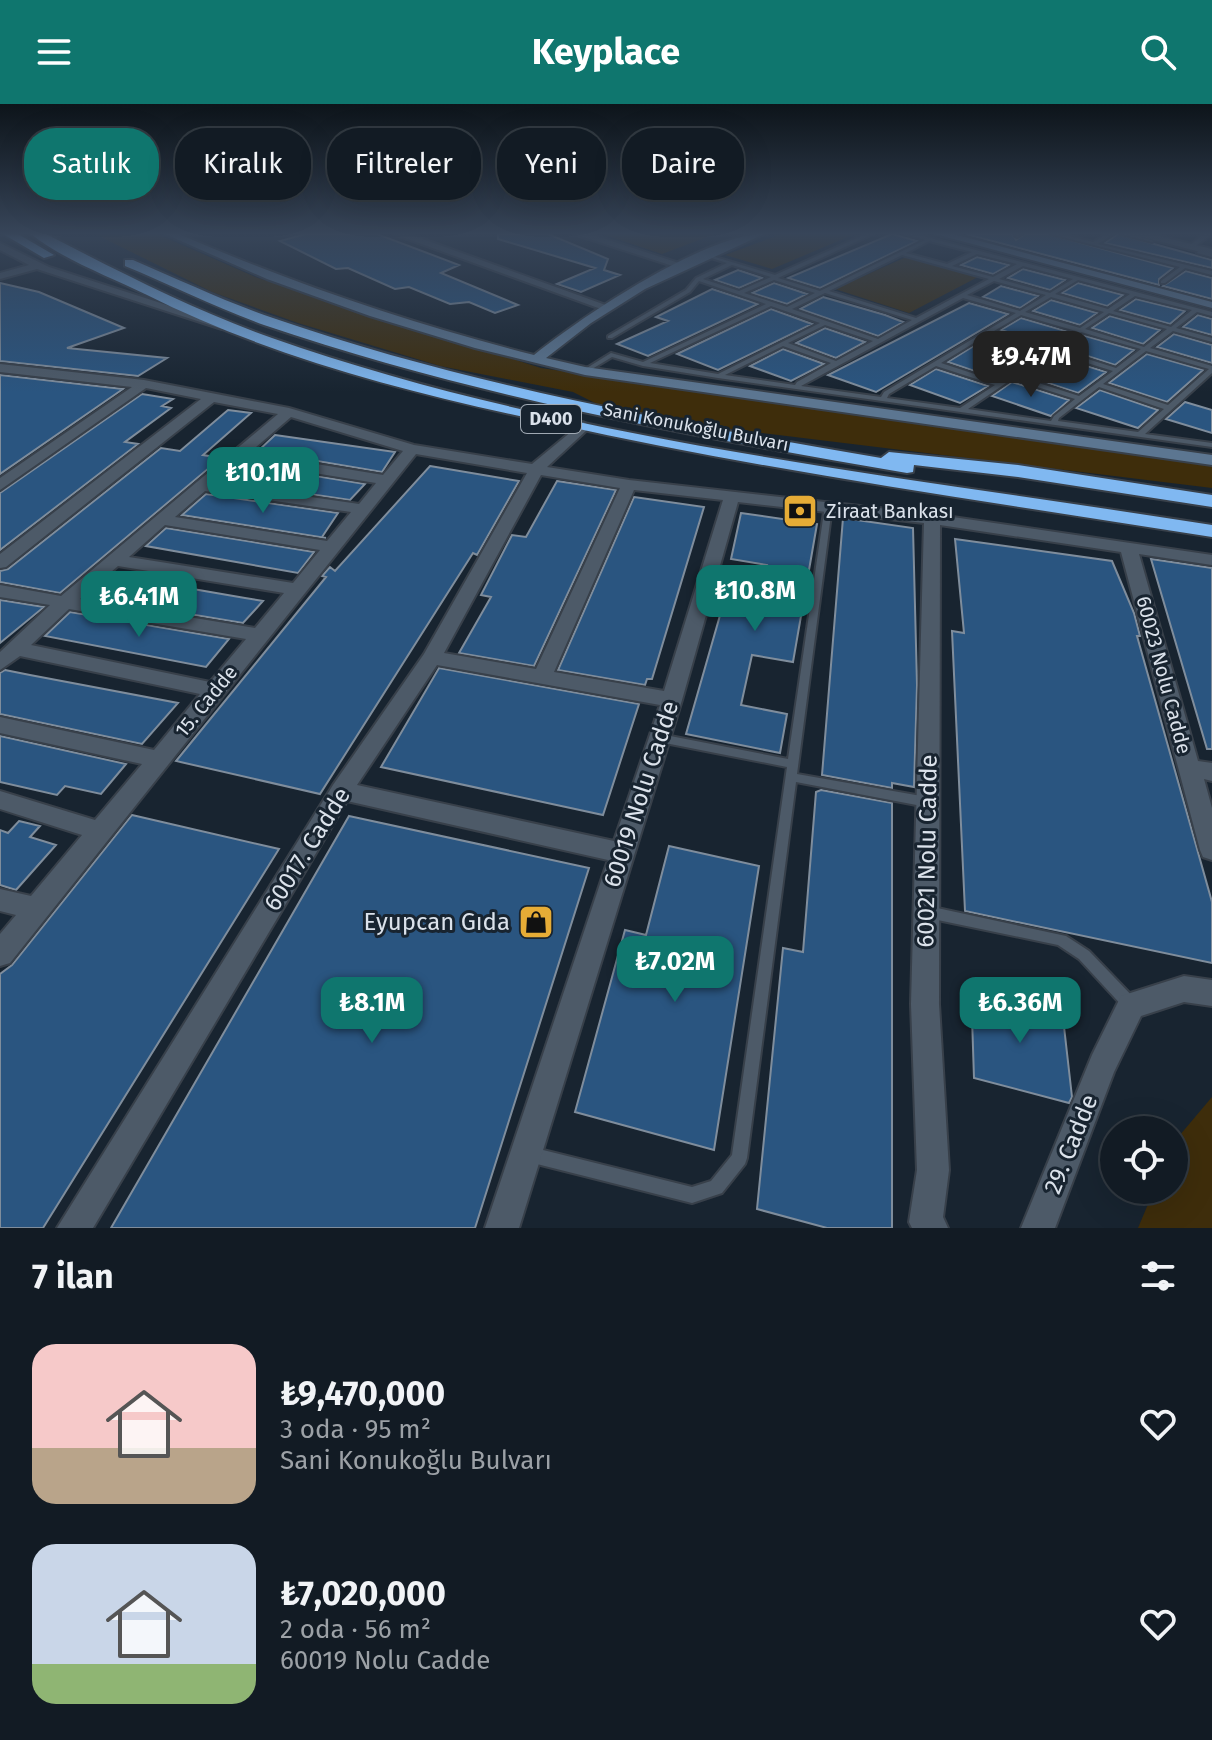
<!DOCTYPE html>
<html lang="tr">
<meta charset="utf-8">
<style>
:root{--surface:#121b24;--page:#1f2831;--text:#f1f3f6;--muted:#9ca1a6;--line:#313941;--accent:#0f766e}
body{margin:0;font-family:"Fira Sans",sans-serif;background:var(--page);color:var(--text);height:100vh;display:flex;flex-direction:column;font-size:30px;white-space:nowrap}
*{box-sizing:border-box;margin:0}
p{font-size:26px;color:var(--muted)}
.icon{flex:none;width:44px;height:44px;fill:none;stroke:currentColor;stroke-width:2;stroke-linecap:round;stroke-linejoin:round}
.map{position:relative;height:1124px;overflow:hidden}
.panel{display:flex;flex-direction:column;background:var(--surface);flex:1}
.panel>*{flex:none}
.top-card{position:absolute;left:24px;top:24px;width:800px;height:72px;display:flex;gap:16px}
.tools{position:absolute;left:1100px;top:1012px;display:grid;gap:16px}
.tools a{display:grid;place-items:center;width:88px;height:88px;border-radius:50%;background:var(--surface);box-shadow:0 8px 32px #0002,0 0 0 2px var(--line);font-size:40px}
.price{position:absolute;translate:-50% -68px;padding:0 18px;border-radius:16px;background:var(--accent);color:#fff;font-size:26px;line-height:52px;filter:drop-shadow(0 2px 4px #0008)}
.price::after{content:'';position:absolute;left:50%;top:48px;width:24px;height:18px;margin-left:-12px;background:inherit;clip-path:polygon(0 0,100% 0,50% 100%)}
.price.active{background:#222;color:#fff}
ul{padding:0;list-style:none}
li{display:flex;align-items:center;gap:24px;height:200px;padding:0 32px}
li span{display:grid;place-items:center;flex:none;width:224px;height:160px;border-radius:24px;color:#555}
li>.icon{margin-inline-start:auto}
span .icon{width:96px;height:96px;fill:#fffc;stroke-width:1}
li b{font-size:34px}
h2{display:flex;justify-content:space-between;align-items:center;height:96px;padding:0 32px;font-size:34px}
.tag{padding:0 28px;border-radius:32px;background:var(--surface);box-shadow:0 8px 32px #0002,0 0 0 2px var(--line);font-size:28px;line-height:72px}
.tag.active{background:var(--accent);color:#fff}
header{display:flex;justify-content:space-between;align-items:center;height:104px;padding:0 32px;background:var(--accent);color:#fff;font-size:36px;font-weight:700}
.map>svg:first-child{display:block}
.green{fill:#3e2d0b}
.building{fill:#2a5580;stroke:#7f8d9c;stroke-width:2}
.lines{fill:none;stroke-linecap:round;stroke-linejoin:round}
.lane-casing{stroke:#38404a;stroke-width:4}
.street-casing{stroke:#38404a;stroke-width:4}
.secondary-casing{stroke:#38404a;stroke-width:4}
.highway-casing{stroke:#38404a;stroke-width:4}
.lane{fill:#4d5a68;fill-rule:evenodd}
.street{fill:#4d5a68;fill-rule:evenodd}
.secondary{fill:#5c7691;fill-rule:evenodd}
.highway{fill:#80b8f1;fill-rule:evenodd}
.labels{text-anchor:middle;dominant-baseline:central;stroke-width:6;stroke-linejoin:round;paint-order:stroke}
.shield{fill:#182430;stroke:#a0a9b3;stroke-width:2}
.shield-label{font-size:18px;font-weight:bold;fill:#dbe2eb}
.far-street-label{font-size:18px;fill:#dbe2eb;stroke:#182430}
.poi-label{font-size:20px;fill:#dbe2eb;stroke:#182430;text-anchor:start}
.street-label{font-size:20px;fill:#dbe2eb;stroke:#182430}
.near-street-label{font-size:24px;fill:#dbe2eb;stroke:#182430}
.near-poi-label{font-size:24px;fill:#dbe2eb;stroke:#182430;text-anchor:end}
</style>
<header><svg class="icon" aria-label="menu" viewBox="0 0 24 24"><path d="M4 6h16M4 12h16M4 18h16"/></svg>Keyplace<svg class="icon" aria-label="search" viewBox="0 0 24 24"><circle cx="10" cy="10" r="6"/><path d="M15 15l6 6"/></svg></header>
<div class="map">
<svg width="1212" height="1124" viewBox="0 0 1212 1124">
<rect width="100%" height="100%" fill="#182430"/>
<path class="green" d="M95,130H157L258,174L541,264L1212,362V384L697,321L597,300L573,288L440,262L298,219L212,188Z
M602,130H715L662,150Z
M781,130H855L772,165L725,151Z
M906,153L978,173L909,209L835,185Z
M1212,993V1124H1138L1154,1086H1174V1038Z"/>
<path class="building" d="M306,130H377L459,161L441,169L518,201L495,209L469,198L450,200L409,183L395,185L348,164L336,165L280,137Z
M498,130H548L608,155L604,166L620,171L581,188L557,180L595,164L498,135Z
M892,130L917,137L820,184L788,174Z
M966,130H1012L1016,136L1025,130H1048L1173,164L1159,175V181Z
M1118,130L1212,156V164L1105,139Z
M977,153L1009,161L993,170L961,161Z
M1023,165L1065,176L1050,186L1008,174Z
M738,166L762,174L739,184L715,176Z
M1186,167L1212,174V195L1163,182Z
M0,179L39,188L124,224L67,244L167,254L138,272L0,257Z
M774,179L807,190L787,200L752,189Z
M1078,179L1123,191L1107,202L1062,189Z
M1001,182L1038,192L1020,204L983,193Z
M712,185L758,200L648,252L617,240L668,217L656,213Z
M823,193L885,211L903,218L878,232L800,205Z
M1136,195L1185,207L1170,220L1120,206Z
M1051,196L1097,209L1080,221L1033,207Z
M969,199L1008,210L876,288L828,271Z
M771,205L812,220L718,266L677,250Z
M1198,211L1212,215V231L1183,223Z
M1110,212L1160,226L1143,240L1092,224Z
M1021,214L1069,228L1050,241L1001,226Z
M825,224L865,238L836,254L796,239Z
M1174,230L1212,241V259L1157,243Z
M1082,231L1134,246L1115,261L1063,244Z
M977,240L1027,256L998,275L948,258Z
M783,245L824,260L791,277L750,262Z
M1147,250L1203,266L1167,298L1109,279Z
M1052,251L1106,268L1078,289L1024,271Z
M936,265L988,282L960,299L910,281Z
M0,271L123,285L0,370Z
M1012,278L1069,296L1051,312L992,292Z
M1100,286L1158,306L1138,324L1076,304Z
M142,290L173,295L162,302L171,304L125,338L138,340L0,446V389Z
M1185,298L1212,306V329L1166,315Z
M228,306L251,309L203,351L221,354L60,489L0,478V467L8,465L161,344L180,347Z
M275,331L395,348L382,368L258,347Z
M241,360L365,380L350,396L222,377Z
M430,362L519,377L477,451L473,449L320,690L176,657L326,473L322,472L330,463L335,467Z
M557,377L616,386L534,562L459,549L491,493L481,491L512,431L526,433Z
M206,390L338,409L322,433L326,434L182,411Z
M634,393L704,403L652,575H647L645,581L558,566Z
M741,409L817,420L793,558L752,551L741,601L787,610L780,649L686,630L725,494L758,500L767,461L731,455Z
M843,414L913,424L917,581L914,683L892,679V684L822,671Z
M166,424L314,448L298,469L146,442Z
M955,435L1112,457L1134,509L1140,532H1137L1212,798V859L965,807L952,527L964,529Z
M1151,455L1212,464V645H1207Z
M112,471L245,494L263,497L243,519L87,493Z
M0,496L44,503L0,539Z
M70,508L229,535L206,563L45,532Z
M439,564L639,600L603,711L381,663Z
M5,566L30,571L178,599L142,640L0,610V569Z
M0,632L126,660L101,690L65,682L57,691L0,678Z
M821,686L892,699V1124H827L757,1105L783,844L803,848L816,688Z
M132,711L279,745L43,1124H0V870L12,861Z
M349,712L589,764L475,1124H111Z
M19,717L40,722L30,733L56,741L16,786L0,781V726L8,729Z
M669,742L759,762L714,1046L575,1008L625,826L646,831Z
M971,883L1062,905L1072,993L1069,999L974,974Z"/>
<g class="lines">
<g class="lane-casing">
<path id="lane" d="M866,130H873L778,174L820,187L925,136L906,130H915L1212,208V212L1197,208L1176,224L1212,234V238L1173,227L1150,244L1212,262V269L1145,330L1212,339V343L718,274L643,262L612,253L587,268L582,267L611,249L643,258L766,200L699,177L690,188L612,234H608V232L686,186L696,174L727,159L702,151V149L775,171ZM929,137L972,148L947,160L906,149ZM977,150L1017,160L993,173L952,162ZM902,151L989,175L916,214L829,187ZM732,161L771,173L739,187L703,175ZM1023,162L1073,175L1050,189L999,175ZM774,176L815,189L787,203L744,189ZM1078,176L1130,190L1108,205L1055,190ZM994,177L1046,191L1020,207L967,191ZM825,189L912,216L878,235L792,205ZM1135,192L1192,206L1171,223L1113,207ZM1051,193L1104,208L1080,224L1025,208ZM963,194L1016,209L884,288L881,293L801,282ZM771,202L820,219L718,270L650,259ZM1109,209L1167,225L1144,243L1085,225ZM1021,211L1076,227L1050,244L994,227ZM825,221L873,237L836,257L788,239ZM1081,228L1141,245L1116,264L1056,245ZM990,229L1046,246L1038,252L982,234ZM977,237L1034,255L1008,271L999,278L941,259ZM783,242L831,259L797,278L795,281L725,271ZM1146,247L1209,265L1168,301L1103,280ZM1052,248L1113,267L1079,292L1017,272ZM936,262L995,281L960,304L887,294L889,290ZM1012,275L1075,295L1054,312L1051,317L968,305ZM1099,283L1164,305L1138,328L1058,317L1059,314Z
M1016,130H1022L1017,133L1015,132Z
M1051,130H1060L1093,138L1107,130H1113L1098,140L1212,167V171L1185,164L1165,179H1161V177L1180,163Z
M1121,130H1131L1154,137L1152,138Z
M1204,130H1212V132H1209L1193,144H1189V142Z
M1199,146L1212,149V153L1197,149Z
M825,401H831L832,403L797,670L927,693L931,695L933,698L931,701L927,703L796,678L747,1054L745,1060L722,1089L692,1099L525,1057L523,1051L525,1045L531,1043L692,1083L711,1077L732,1051L787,663L660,638L656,637L655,634L656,631L660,630L788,655Z
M928,802L1066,832L1089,847L1136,896L1138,901L1136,906L1131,908L1126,906L1079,855L1058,841L928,814L923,812L922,808L923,804Z"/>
</g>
<g class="street-casing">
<path id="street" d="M394,130H409L611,203L601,205Z
M574,130H590L688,162L679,164Z
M1131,130H1150L1212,145V151Z
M0,139L49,163L232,222L222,225L37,165L0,175V169L29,161L0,146Z
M0,260L144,276L289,304L414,341L532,360L583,318L590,322L588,325L547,363L629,376L932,410L1212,451V461L1139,450L1198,657L1212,659V677L1204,675L1212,704V756L1203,753L1200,746L1121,448L940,421L939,900L949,1066L943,1113L948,1124H912L909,1118L917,1066L911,900L924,419L738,398L682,596L519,1124H485L608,756L347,697L93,1124H57L333,681L424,550L527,369L416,350L10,859L0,862V830L16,811L0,807V785L31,792L82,731L0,705V687L95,716L142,660L0,629V613L154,646L200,590L20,552L0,566V548L50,501L0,493V481L61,492L278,310L214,298L6,463L0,464V450L201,295L146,284L0,386V374L132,283L0,268ZM291,313L403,347L383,371L249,349ZM240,357L376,379L359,400L215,379ZM541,371L620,384L536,565L444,549ZM634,386L723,396L664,587L554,568ZM205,387L351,408L327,437L175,413ZM165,421L320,446L293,479L129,453ZM118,462L284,489L255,524L80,495ZM69,505L246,535L210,578L31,541ZM437,561L660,601L614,737L357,681Z
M1184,872L1212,876V902L1184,898L1141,912L1114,968L1055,1124H1021L1092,951L1121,892Z"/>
</g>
<g class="secondary-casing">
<path id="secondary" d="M165,130H179C294,180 412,220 534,251C581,213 705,130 764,130L645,185L591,219L546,254L585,263L1212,351V361L585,271L475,244L370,212L267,175Z
M935,130H953L1212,198V204Z"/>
</g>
<g class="highway-casing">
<path id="highway" d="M3,130H18L54,151L44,154Z
M31,130H46C120,168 193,206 272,234C567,338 903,372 1212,421V433C993,398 772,368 556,320C415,290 274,255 145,190C110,173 60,154 31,130Z
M125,156H133C180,176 226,198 273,214C470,282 676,319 881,354L889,348L1018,361L1212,391V403L1018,373L914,361L913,368L907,369C690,332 473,292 264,221C217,204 171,181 125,162Z"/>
</g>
<use href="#lane" class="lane"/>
<use href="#street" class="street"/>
<use href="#secondary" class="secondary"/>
<use href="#highway" class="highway"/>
</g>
<linearGradient id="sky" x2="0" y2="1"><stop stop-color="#0d141a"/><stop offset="0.45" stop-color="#374559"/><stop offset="1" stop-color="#374559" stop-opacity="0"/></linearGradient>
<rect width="1212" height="288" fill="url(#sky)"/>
<defs>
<g id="bank-square" transform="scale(1.8)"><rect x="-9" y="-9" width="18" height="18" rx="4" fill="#e6ac36" stroke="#182430"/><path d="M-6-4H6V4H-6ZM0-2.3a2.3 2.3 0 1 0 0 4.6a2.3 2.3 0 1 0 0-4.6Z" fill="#111"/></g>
<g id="shop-square" transform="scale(1.8)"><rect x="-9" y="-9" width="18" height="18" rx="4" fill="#e6ac36" stroke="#182430"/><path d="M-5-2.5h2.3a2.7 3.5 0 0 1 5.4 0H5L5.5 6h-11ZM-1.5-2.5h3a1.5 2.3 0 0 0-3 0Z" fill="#111"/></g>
</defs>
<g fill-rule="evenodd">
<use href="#bank-square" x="800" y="407"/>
<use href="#shop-square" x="536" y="818"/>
</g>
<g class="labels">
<rect class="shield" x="521" y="301" width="60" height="28" rx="6"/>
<g class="shield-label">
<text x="551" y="315">D400</text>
</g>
<g class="far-street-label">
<text transform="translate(696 323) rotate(11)">Sani Konukoğlu Bulvarı</text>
</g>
<g class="poi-label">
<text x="826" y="407">Ziraat Bankası</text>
</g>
<g class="street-label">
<text transform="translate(1164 571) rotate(75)">60023 Nolu Cadde</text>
<text transform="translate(206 597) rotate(-51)">15. Cadde</text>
</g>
<g class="near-street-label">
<text transform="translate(641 690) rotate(-72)">60019 Nolu Cadde</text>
<text transform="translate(307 745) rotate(-58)">60017. Cadde</text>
<text transform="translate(927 747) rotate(-89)">60021 Nolu Cadde</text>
<text transform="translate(1071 1040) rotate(-68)">29. Cadde</text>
</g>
<g class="near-poi-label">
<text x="510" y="818">Eyupcan Gıda</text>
</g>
</g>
</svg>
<div class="tools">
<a><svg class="icon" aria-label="locate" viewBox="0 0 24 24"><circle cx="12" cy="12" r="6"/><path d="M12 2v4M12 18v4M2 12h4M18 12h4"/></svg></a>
</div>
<b class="price active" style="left:1031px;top:295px">₺9.47M</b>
<b class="price" style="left:263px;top:411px">₺10.1M</b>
<b class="price" style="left:755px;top:529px">₺10.8M</b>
<b class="price" style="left:139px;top:535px">₺6.41M</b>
<b class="price" style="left:675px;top:900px">₺7.02M</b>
<b class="price" style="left:372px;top:941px">₺8.1M</b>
<b class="price" style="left:1020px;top:941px">₺6.36M</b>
<div class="top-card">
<a class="tag active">Satılık</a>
<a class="tag">Kiralık</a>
<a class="tag">Filtreler</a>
<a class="tag">Yeni</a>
<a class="tag">Daire</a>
</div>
</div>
<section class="panel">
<h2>7 ilan<svg class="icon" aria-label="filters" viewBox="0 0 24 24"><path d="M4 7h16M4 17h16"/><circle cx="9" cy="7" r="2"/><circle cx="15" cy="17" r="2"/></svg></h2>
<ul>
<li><span style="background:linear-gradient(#f6c9c9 65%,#b9a48a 0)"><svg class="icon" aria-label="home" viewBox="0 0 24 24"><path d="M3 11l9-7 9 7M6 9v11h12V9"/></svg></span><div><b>₺9,470,000</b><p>3 oda · 95 m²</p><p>Sani Konukoğlu Bulvarı</p></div><svg class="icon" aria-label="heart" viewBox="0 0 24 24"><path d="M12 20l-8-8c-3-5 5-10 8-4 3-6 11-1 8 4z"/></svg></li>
<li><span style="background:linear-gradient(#c9d6e8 75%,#8fb573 0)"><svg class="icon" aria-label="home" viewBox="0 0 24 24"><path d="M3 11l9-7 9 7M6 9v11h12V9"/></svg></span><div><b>₺7,020,000</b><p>2 oda · 56 m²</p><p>60019 Nolu Cadde</p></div><svg class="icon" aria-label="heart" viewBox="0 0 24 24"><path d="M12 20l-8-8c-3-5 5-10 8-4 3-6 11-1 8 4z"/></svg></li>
</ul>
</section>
